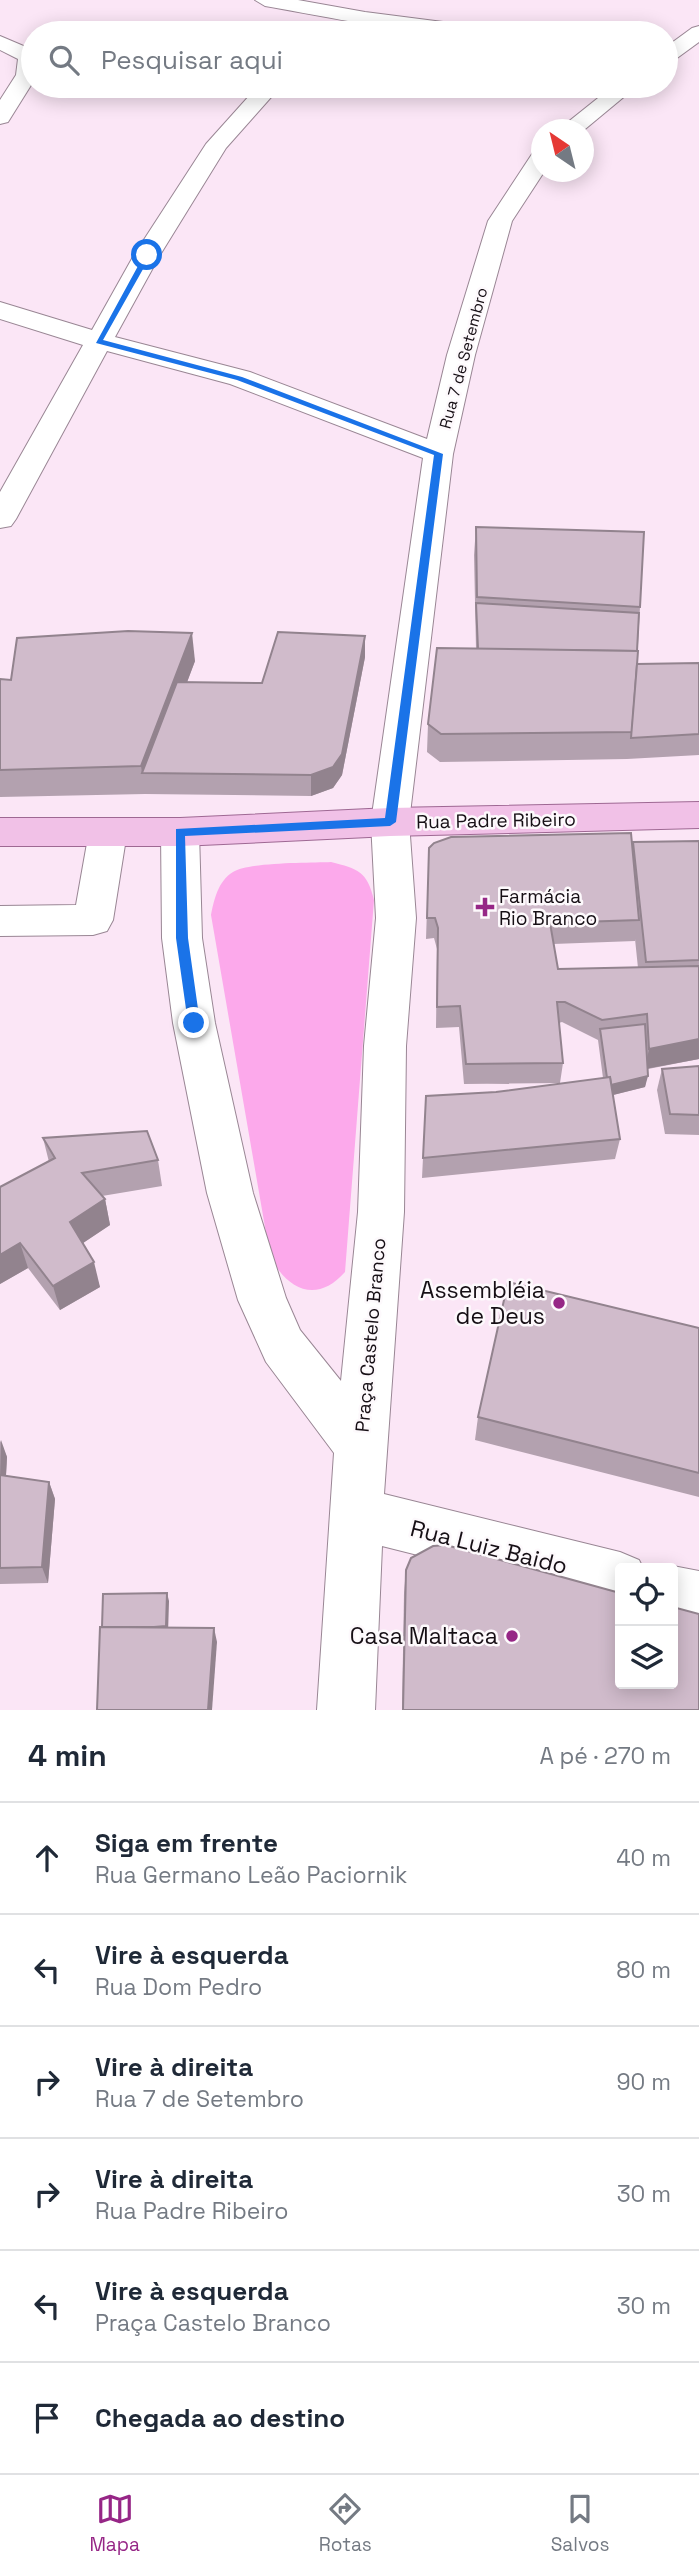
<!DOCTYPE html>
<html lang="pt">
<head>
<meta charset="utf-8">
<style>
  body { margin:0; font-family:"Space Grotesk",sans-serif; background:#f2f2f3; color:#1f2937 }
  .controls { position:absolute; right:21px; bottom:21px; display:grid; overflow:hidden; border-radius:7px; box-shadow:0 4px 18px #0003 }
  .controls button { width:63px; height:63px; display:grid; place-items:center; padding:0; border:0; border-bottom:2px solid #e0e1e3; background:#fff; color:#1f2937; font:35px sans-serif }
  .compass { position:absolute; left:531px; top:119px; width:63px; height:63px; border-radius:50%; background:#fff; box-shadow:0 4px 18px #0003; rotate:325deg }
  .stop { position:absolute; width:21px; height:21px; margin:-16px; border:5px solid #1a73e8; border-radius:50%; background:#fff }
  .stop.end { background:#1a73e8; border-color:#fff; box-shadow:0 2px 7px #0008 }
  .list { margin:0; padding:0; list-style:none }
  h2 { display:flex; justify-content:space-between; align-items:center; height:91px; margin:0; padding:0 28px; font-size:30px }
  h2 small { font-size:23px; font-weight:400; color:#747a83 }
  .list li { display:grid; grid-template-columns:46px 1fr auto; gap:21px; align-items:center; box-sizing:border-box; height:112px; padding:0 28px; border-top:2px solid #e0e1e3 }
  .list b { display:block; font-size:26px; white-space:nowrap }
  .list p { margin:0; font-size:23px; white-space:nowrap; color:#747a83 }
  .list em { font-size:23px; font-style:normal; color:#747a83 }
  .icon { flex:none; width:38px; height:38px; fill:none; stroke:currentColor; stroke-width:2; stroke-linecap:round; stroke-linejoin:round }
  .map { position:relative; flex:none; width:699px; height:1710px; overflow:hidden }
  .search { position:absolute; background:#fff; box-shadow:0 4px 18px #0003; left:21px; right:21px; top:21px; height:77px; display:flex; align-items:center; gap:18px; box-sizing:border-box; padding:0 24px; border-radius:38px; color:#747a83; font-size:26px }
  .sheet { height:763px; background:#fff }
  nav { display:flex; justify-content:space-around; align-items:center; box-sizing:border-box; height:98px; border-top:2px solid #e0e1e3; background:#fff; font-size:19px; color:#747a83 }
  nav a { display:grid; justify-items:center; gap:4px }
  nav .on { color:#962686 }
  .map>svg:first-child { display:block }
  .green { fill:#fca9eb }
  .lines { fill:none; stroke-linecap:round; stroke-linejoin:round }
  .minor-casing { stroke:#998694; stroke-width:2 }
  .major-casing { stroke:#9e6893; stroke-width:2 }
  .minor { fill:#fff; fill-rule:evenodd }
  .major { fill:#f1c1e7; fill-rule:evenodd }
  .wall { fill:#b3a1af; fill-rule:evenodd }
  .shaded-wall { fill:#92838e }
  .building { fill:#d0bbcb; stroke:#92838e; stroke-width:2 }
  .route { fill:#1a73e8 }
  .poi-dot { fill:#962686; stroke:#fdf9fc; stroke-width:2.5 }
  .labels { text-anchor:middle; stroke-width:5; stroke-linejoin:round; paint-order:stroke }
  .far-street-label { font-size:16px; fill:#160f15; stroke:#fdf9fc }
  .street-label { font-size:19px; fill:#160f15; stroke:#fdf9fc }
  .poi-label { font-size:19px; fill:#160f15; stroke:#fdf9fc; text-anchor:start }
  .near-poi-label { font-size:23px; fill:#160f15; stroke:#fdf9fc; text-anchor:end }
  .near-street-label { font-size:23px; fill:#160f15; stroke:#fdf9fc }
</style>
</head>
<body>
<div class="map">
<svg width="699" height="1710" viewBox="0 0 699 1710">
  <rect width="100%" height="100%" fill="#fbe6f6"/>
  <path class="green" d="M331,862C358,869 367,871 374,900L345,1272C317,1304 287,1290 270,1256L211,915C214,900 218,881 233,872C249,862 309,863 331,862Z"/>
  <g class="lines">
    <g class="minor-casing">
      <g id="minor">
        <path d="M255,0H298L365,12L482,27L489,29L492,33C416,37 340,19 265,6Z"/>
        <path d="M699,26V42L673,61L666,63V47L692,28Z"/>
        <path d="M0,36L33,50V82L8,122L0,124V100L16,75L18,59L0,50Z"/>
        <path d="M258,86H281L226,148L160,255L115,337L250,372L427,439L447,355L488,221L534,151L542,149V172H544L512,221L475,355L453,454L409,822L416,918L406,1046L404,1212L384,1494L620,1552L639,1560L643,1568H620V1606L382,1546L375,1710H317L334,1453L266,1362L238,1300L207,1193L173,1023L162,938L161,832L167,822L180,818L193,822L199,832L202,938L215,1023L253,1193L286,1298L300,1330L341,1381L358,1212L364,1046L376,918L371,822L423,458L230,384L107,351L16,519L11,526L0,528V492L83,345L0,319V302L92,330L134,255L206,144Z"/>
        <path d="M613,86H637L584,130H558Z"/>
        <path d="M108,818L121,822L127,832L113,920L107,931L93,935L0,936V906L76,905L89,832L95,822Z"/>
        <path d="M673,1566L699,1571V1627L673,1620V1568H667Z"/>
      </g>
    </g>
    <g class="major-casing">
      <path id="major" d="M699,802V828L390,836L180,846H0V818H180L390,808Z"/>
    </g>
    <use href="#minor" class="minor"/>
    <use href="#major" class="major"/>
  </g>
  <g class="wall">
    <path d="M476,527L640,607L637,664L699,663V755L627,759L440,762L427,752L428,724L476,649L474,555Z"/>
    <path d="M365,636V657L342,775L333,788L311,796L145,794L0,797V679L11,680L195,661L187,682L262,683Z"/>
    <path d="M699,841V1059L648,1069L645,1087L613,1095L620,1139L615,1159L422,1178L426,1096L496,1092L603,1078L598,1040L562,1022L559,1023L563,1063L560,1083L464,1084L459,1027L436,1028L437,949L434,938L426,939L429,848L632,847L633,842ZM635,939L638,968L558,969L553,944L635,941Z"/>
    <path d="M699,1066V1135L665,1134L657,1090L662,1069Z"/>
    <path d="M43,1138L158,1160L162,1186L102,1196L105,1199L110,1225L83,1243L100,1287L60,1310L28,1268L0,1284V1187L49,1162Z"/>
    <path d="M699,1328V1497L475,1440L478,1417Z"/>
    <path d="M0,1440L7,1457L6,1476L49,1482L55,1499L48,1583L0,1584Z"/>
    <path d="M406,1570L699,1710H402L404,1593Z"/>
  </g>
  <g class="shaded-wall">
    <path d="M192,633L195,661L153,773H142L141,766Z"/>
    <path d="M365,636V657L342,775L333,788L311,796V775Z"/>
    <path d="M699,1039V1059L645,1069L649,1049Z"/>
    <path d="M648,1076L645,1087L605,1097L608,1086Z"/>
    <path d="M105,1199L110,1225L77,1247L70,1222Z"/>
    <path d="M20,1243L28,1268L0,1284V1255Z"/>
    <path d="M94,1262L100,1287L60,1310L53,1286Z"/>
    <path d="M1,1440L7,1457L5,1492L0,1479Z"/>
    <path d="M49,1482L55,1499L48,1583L42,1567Z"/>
    <path d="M167,1593L169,1601L168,1634L166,1626Z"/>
    <path d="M214,1628L217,1642L212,1710H208Z"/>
  </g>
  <g class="building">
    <path d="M476,527L644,532L640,607L477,597Z"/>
    <path d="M476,603L639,613L637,651L478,649Z"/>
    <path d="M128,631L192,633L141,766L0,770V679L11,680L17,638Z"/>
    <path d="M278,632L365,636L342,754L333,767L311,775L142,773L177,682L262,683Z"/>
    <path d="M437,648L638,651L632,732L441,734L428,724Z"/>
    <path d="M699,663V734L631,738L637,664Z"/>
    <path d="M631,833L639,920L550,923L558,969L699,966V1039L649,1049L647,1014L602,1020L565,1002H557L563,1063L466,1064L460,1006L437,1007L438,928L435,918H427L429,848L434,843L451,837Z"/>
    <path d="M699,841V960L646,962L633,842Z"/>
    <path d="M645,1024L648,1076L611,1085L610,1077L607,1078L600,1029Z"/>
    <path d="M699,1066V1115L670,1114L662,1069Z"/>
    <path d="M610,1077L620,1139L423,1158L426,1096L496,1092Z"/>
    <path d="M147,1131L158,1160L82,1173L105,1199L70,1222L94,1262L53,1286L20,1243L0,1255V1187L55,1158L43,1138Z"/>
    <path d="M508,1282L699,1328V1473L478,1417Z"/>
    <path d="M0,1475L49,1482L42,1567L0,1568Z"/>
    <path d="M446,1545L620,1593V1684H673V1607L699,1614V1710H403L406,1570L411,1558L433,1546Z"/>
    <path d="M167,1593L166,1626L154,1627H102L103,1594Z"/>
    <path d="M100,1627L214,1628L208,1710H97Z"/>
  </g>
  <path class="route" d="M147,253L151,255L103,340L242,377L443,454L396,822L390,826L185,836L188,938L200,1023L194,1028L188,1023L176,938V829L385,818L434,455L237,380L96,343L144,255Z"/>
  <g class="poi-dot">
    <path d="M481.5 896.5h7v7h7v7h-7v7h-7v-7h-7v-7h7z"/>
    <circle cx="559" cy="1303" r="7"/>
    <circle cx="512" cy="1636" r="7"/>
  </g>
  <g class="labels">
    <g class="far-street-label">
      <text transform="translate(463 358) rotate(-75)" y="6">Rua 7 de Setembro</text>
    </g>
    <g class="street-label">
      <text transform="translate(496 820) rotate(-1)" y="7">Rua Padre Ribeiro</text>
      <text transform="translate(370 1335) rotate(-85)" y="7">Praça Castelo Branco</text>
    </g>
    <g class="poi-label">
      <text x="499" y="903">Farmácia<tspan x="499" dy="22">Rio Branco</tspan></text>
    </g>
    <g class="near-poi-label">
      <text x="545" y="1298">Assembléia<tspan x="545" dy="26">de Deus</tspan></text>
      <text x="498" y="1644">Casa Maltaca</text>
    </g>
    <g class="near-street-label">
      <text transform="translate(489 1547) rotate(14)" y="8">Rua Luiz Baido</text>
    </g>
  </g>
</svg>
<div class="controls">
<button><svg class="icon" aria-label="locate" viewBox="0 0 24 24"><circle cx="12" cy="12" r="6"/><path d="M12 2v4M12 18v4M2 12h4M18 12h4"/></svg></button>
<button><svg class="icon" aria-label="layers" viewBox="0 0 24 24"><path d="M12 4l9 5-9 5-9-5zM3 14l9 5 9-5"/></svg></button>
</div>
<svg class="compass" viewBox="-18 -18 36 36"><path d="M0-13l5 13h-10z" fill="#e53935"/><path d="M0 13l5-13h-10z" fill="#747a83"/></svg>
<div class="stop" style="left:147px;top:255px"></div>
<div class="stop end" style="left:194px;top:1023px"></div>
<div class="search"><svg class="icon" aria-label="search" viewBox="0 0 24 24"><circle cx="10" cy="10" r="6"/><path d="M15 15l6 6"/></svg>Pesquisar aqui</div>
</div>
<section class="sheet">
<h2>4 min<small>A pé · 270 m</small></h2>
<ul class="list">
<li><svg class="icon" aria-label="ahead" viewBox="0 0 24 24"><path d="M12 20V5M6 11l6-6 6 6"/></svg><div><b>Siga em frente</b><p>Rua Germano Leão Paciornik</p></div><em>40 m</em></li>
<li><svg class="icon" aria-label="left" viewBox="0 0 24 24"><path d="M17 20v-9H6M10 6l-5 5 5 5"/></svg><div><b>Vire à esquerda</b><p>Rua Dom Pedro</p></div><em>80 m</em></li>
<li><svg class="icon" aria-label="right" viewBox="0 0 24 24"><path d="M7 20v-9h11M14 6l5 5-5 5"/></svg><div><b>Vire à direita</b><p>Rua 7 de Setembro</p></div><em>90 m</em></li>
<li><svg class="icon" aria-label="right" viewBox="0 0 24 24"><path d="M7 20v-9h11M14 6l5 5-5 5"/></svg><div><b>Vire à direita</b><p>Rua Padre Ribeiro</p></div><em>30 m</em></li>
<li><svg class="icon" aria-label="left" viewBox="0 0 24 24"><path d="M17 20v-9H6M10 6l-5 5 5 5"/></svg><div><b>Vire à esquerda</b><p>Praça Castelo Branco</p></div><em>30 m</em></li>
<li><svg class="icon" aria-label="arrive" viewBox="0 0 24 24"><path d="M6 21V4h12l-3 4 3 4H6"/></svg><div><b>Chegada ao destino</b></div></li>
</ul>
</section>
<nav>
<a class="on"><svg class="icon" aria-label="map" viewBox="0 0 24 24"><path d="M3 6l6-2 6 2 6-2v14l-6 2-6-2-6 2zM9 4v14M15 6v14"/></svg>Mapa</a>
<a><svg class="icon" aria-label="directions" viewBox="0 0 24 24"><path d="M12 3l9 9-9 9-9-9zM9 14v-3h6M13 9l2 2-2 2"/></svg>Rotas</a>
<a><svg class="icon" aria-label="saved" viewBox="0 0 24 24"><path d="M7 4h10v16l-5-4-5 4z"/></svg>Salvos</a>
</nav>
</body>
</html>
